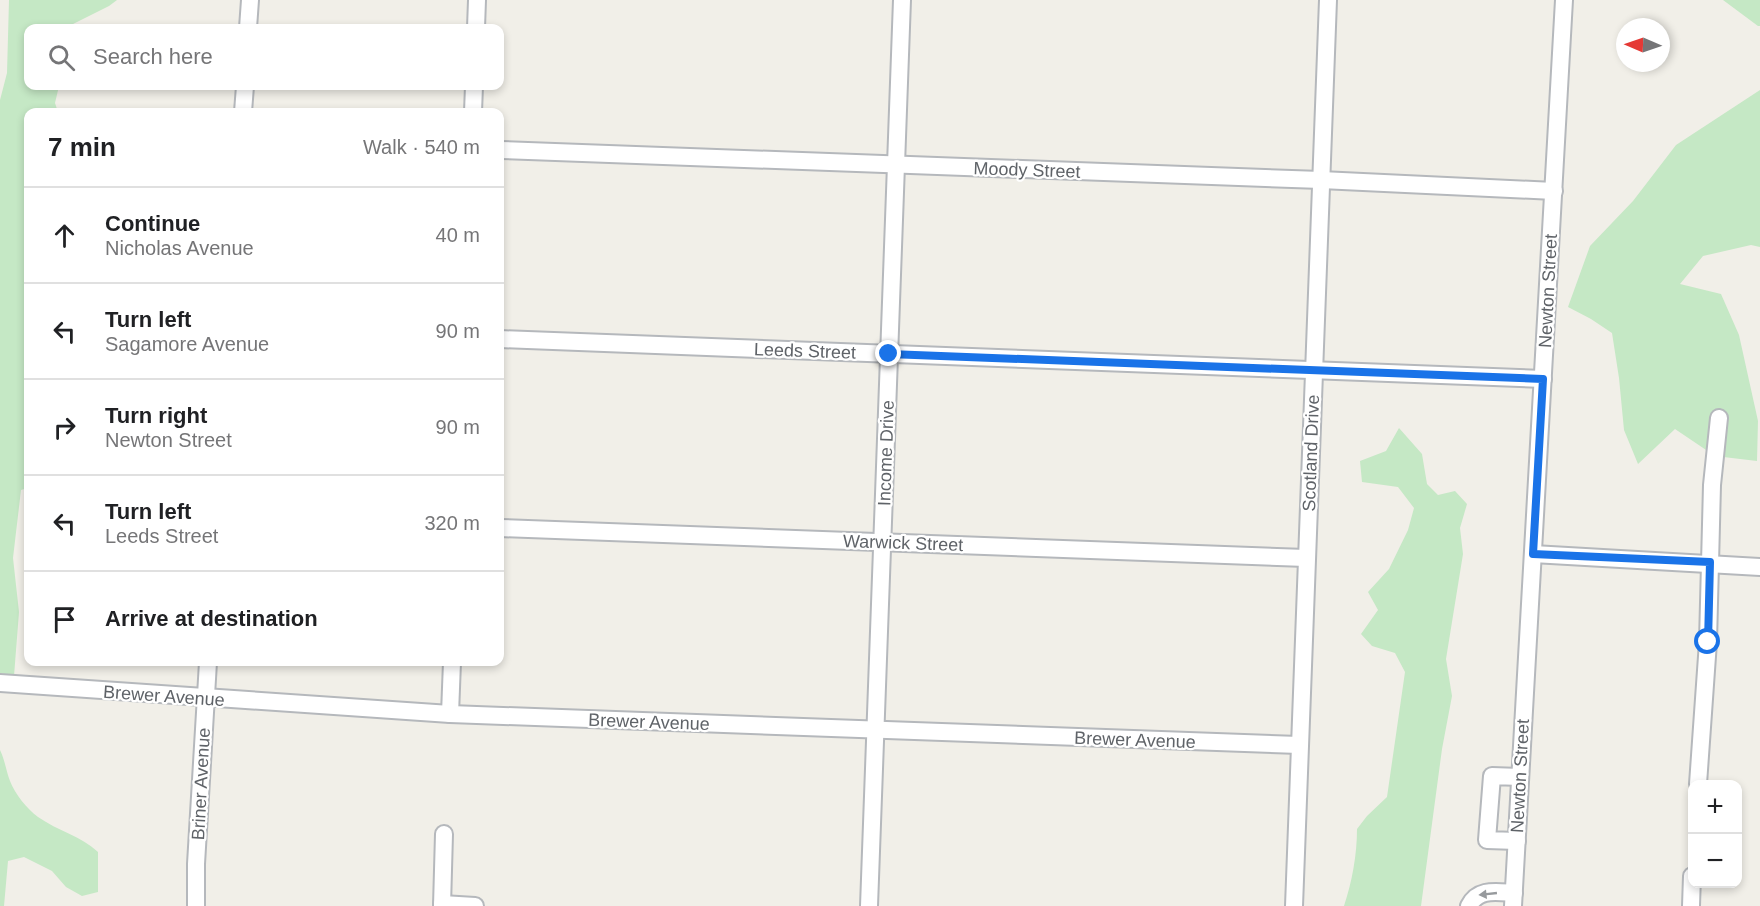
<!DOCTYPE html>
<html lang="en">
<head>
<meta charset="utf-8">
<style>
  body { margin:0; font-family:Arial,sans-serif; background:#f6f6f6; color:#202124 }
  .controls { position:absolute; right:18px; bottom:18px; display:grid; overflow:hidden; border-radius:12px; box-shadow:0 3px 9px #0003 }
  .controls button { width:54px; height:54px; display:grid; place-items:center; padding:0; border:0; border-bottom:2px solid #e0e0e0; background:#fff; color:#202124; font:30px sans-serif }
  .compass { position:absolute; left:1616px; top:18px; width:54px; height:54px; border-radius:50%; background:#fff; box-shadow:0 3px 9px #0003; rotate:272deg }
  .stop { position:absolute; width:18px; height:18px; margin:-14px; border:4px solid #1a73e8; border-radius:50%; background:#fff }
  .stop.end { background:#1a73e8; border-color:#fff; box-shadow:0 2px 6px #0008 }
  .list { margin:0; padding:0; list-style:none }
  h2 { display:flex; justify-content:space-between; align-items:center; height:78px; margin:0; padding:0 24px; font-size:26px }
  h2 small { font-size:20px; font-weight:400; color:#757577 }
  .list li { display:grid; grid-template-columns:39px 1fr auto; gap:18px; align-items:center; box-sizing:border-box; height:96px; padding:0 24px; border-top:2px solid #e0e0e0 }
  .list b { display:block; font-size:22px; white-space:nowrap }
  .list p { margin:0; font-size:20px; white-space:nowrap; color:#757577 }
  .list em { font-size:20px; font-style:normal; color:#757577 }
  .icon { flex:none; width:33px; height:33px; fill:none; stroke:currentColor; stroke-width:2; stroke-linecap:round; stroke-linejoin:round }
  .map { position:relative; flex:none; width:1760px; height:906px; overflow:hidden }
  .search { position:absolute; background:#fff; box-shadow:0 3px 9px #0003; left:24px; top:24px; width:480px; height:66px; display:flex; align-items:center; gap:15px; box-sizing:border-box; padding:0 21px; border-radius:12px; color:#757577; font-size:22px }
  .panel { position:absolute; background:#fff; box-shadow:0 3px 9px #0003; left:24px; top:108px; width:480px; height:558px; border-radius:12px }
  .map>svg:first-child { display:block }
  .green { fill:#c5e8c5 }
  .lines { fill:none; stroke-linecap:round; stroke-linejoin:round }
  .minor-casing { stroke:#b5b8bc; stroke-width:20 }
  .minor { stroke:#fff; stroke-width:16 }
  .oneway { fill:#979a9d }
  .route { stroke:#1a73e8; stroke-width:8 }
  .labels { text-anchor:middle; stroke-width:4.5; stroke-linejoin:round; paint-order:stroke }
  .street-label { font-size:18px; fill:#5f6368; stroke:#fff }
</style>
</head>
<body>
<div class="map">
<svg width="1760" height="906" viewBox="0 0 1760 906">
  <rect width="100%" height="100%" fill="#f1efe8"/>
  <g class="green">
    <path d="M9,0H117L109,6L71,25L69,28H28V86H59L55,103L58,112H28V488L21,490L13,558L19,612L14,676L0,673V100L7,73Z"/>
    <path d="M1723,0H1760V26H1758Z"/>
    <path d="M1760,90V247L1751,245L1703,256L1680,284L1721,294L1739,335L1758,421L1757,461L1715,456L1675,429L1638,464L1624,430L1619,378L1612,333L1591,319L1568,307L1590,246L1633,201L1676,145Z"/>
    <path d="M1399,428L1422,454L1427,484L1438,495L1455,491L1467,504L1460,528L1463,554L1446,659L1452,696L1442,749L1421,906H1344C1352,882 1357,855 1357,829L1367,816L1387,797L1405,672L1395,653L1372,646L1361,634L1378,610L1368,592L1389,569L1408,530L1414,508L1398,487L1362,482L1360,461L1386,451Z"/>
    <path d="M0,750C5,760 6,771 10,781C15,794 27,809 38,817C58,831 81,836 98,852V892L82,896L66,887L52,871L24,857L8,861L4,906H0Z"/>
  </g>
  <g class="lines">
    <g class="minor-casing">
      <g id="minor">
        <path d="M248,28L250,0"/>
        <path d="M476,28L477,0"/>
        <path d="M243,112L245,86"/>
        <path d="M473,112L474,86"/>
        <path d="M500,150L1321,180L1554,191"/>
        <path d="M500,339L1543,379"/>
        <path d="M500,528L1306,558"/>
        <path d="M1533,554L1760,567"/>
        <path d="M0,683L450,714L1299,745"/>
        <path d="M450,714L452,662"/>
        <path d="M1698,784L1708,642L1712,485L1719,418"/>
        <path d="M1517,841L1487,840L1492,776L1520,777"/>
        <path d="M442,904L475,906"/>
        <path d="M196,906V864L208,662"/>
        <path d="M442,906L444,834"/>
        <path d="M869,906L902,0"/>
        <path d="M1294,906L1328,0"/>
        <path d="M1469,906C1478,888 1496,892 1514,893"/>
        <path d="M1513,906L1564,0"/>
        <path d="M1691,906L1692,876"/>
      </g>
    </g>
    <use href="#minor" class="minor"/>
  </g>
  <defs><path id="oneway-solid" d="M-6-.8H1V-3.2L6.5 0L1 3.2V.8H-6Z" transform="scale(1.5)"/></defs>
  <use class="oneway" href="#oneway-solid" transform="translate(1488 894) rotate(174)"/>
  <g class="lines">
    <path class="route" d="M889,354L1543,379L1533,554L1710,562L1708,642"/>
  </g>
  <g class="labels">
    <g class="street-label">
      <text transform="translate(1027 170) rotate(2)" y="6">Moody Street</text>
      <text transform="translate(1548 291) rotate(-87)" y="6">Newton Street</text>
      <text transform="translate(805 351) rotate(2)" y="6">Leeds Street</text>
      <text transform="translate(886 453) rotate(-88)" y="6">Income Drive</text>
      <text transform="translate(1311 453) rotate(-88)" y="6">Scotland Drive</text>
      <text transform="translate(903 543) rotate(2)" y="6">Warwick Street</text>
      <text transform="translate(164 696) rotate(4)" y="6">Brewer Avenue</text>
      <text transform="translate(649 722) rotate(2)" y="6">Brewer Avenue</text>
      <text transform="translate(1135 740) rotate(2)" y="6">Brewer Avenue</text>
      <text transform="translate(1520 776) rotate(-87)" y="6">Newton Street</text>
      <text transform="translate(201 784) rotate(-87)" y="6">Briner Avenue</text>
    </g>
  </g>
</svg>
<div class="controls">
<button>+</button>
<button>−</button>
</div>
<svg class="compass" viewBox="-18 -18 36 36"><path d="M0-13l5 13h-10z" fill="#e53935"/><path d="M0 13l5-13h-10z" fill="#757577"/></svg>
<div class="stop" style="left:1708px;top:642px"></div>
<div class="stop end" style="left:889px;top:354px"></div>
<div class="search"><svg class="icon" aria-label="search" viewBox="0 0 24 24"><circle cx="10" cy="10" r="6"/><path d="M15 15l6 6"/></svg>Search here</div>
<section class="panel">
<h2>7 min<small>Walk · 540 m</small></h2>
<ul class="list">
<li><svg class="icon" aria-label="ahead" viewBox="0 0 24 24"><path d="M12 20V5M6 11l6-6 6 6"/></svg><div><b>Continue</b><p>Nicholas Avenue</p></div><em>40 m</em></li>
<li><svg class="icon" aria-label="left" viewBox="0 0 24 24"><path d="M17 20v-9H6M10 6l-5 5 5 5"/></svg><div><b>Turn left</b><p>Sagamore Avenue</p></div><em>90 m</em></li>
<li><svg class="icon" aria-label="right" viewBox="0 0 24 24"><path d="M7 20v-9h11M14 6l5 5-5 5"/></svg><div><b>Turn right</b><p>Newton Street</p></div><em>90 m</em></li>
<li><svg class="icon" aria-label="left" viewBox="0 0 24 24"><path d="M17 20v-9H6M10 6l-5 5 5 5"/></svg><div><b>Turn left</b><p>Leeds Street</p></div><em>320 m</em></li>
<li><svg class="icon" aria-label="arrive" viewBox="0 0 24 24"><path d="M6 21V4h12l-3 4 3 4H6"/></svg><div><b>Arrive at destination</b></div></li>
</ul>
</section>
</div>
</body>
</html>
